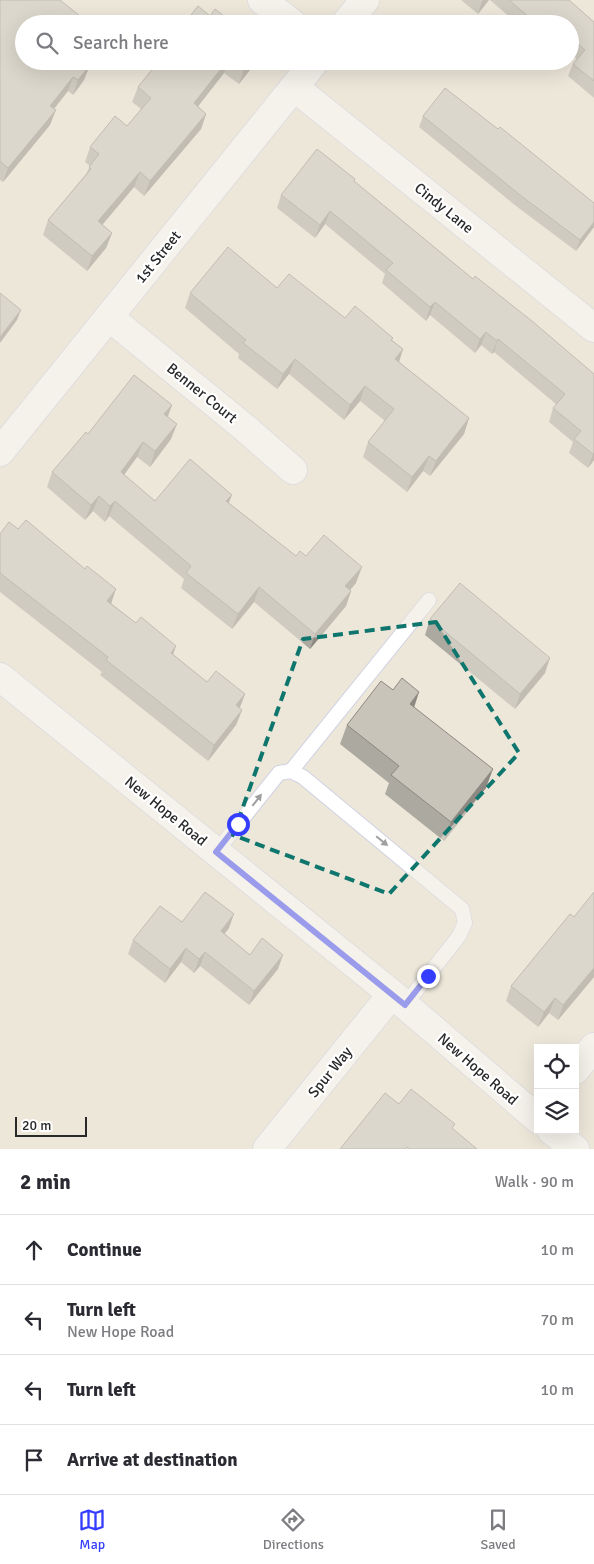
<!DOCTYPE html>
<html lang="en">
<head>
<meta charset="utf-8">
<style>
  body { margin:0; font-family:Signika,sans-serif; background:#f7f7f7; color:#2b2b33 }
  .controls { position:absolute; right:15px; bottom:15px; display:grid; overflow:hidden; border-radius:0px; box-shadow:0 5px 20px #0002 }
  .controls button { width:45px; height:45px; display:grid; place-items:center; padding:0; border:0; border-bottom:1px solid #e1e1e2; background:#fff; color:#2b2b33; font:25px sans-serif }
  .scale { position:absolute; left:15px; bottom:12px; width:72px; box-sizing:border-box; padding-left:5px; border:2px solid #292929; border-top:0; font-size:14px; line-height:18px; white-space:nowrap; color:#292929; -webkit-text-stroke:4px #fff; paint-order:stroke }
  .stop { position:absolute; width:15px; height:15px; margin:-11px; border:4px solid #353eff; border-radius:50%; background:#fff }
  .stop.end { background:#353eff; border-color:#fff; box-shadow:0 1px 5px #0008 }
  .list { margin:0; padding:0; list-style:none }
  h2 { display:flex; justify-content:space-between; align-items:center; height:65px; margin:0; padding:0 20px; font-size:21px }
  h2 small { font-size:16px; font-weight:400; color:#7c7c81 }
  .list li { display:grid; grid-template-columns:32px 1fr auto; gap:15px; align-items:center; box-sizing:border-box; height:70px; padding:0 20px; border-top:1px solid #e1e1e2 }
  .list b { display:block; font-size:19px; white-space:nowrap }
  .list p { margin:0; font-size:16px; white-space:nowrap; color:#7c7c81 }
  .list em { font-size:16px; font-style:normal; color:#7c7c81 }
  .icon { flex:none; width:28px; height:28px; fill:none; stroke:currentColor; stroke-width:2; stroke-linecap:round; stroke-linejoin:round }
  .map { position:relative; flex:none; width:594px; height:1149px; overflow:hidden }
  .search { position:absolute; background:#fff; box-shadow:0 5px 20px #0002; left:15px; right:15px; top:15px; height:55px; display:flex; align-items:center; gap:12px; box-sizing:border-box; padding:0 18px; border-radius:28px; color:#7c7c81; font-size:19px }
  .sheet { height:345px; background:#fff }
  nav { display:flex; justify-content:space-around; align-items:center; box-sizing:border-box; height:70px; border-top:1px solid #e1e1e2; background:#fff; font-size:14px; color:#7c7c81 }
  nav a { display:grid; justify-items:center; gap:2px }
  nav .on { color:#353eff }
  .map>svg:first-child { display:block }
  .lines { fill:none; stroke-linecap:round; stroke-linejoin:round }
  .lane-casing { stroke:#d0d1e3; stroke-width:16 }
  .street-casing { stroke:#d0d1e3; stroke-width:30 }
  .secondary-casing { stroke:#d0d1e3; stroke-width:30 }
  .lane { stroke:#fff; stroke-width:14 }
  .street { stroke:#fff; stroke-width:28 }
  .secondary { stroke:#fff; stroke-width:28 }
  .wall { fill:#aca9a0 }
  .shaded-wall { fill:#8c8982 }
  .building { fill:#c8c4ba; stroke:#8c8982 }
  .oneway { fill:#9f9f9f }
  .route { stroke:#353eff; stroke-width:6 }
  .marked { fill:none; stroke:#0f766e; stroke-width:4; stroke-dasharray:10 6; stroke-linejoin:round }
  .labels { text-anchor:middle; stroke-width:4.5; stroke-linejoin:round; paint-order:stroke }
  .street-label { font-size:15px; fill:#292929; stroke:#fff }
</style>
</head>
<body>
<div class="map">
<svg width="594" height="1149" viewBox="0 0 594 1149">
  <rect width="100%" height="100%" fill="#ede7da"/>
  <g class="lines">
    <g class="lane-casing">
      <g id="lane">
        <path d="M291,771L429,600"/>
        <path d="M216,852L279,773L291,771L303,777L462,909L465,923L459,936L405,1005"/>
      </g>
    </g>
    <g class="street-casing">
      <g id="street">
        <path d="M262,0L293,24"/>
        <path d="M294,87L594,328"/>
        <path d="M109,317L245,428L293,470"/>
        <path d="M575,1070L594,1047"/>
        <path d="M267,1149L392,994"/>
      </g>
    </g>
    <g class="secondary-casing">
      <g id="secondary">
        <path d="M345,24L365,0"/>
        <path d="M0,452L315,61"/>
        <path d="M0,677L392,994L538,1119"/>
        <path d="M551,1130L575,1149"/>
      </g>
    </g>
    <use href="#lane" class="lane"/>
    <use href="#street" class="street"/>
    <use href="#secondary" class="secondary"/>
  </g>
  <g class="wall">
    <path d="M0,0L24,61H90L88,64L84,80L73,95L68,91L54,109L50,125L3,182L0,180Z"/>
    <path d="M461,0H489L478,14Z"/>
    <path d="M490,0H569L594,22V98L568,76L573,64L577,59L570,54V24H518Z"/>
    <path d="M159,61H257L239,84L224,73L198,106L206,114L201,129L144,196L134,187L102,225L112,233L106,248L87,271L43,235L48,220L86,174L90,166L85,162L90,147L127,126L141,109L132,102L138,87Z"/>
    <path d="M423,116L594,203V227L576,251L516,206L419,127Z"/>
    <path d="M355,179L354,181L473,279L594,374V460L588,468L569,453L573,442L549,422L553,408L557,405L494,352L492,354L481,345L475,353L430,315L426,321L382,283L385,274L325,224L315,238L277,208L281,195Z"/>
    <path d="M277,288L345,318L393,338L392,340L403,349L399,362L469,418L464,434L430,476L423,471L407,492L363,457L368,442L385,421L360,401L344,420L289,374L277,389L238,358L239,354L185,308L190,293Z"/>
    <path d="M172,405L168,417L171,439L150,467L137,457L124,475L155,501L229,503L296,556H306L356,583L350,590L351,591L346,606L310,649L254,602L232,629L181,588L184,579L109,516L105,522L93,511L85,520L47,487L52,472L88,434Z"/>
    <path d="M0,534L111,603L207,682L245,694L240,708L242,710L236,725L208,761L100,675L102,672L0,592Z"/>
    <path d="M430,619L545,673L515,709L425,635Z"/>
    <path d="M414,707L486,788L444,841L385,794L389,783L340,744L347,725Z"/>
    <path d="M594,892V977L558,1020L549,1013L538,1027L506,1001L511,986L574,917Z"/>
    <path d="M182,922L229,928L224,934L250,955L278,969L249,1005L200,966L194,973L181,962L165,983L128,954L133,940Z"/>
  </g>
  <g class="shaded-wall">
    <path d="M483,0H489L478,14L482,1Z"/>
    <path d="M227,61H229L224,73L189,118L194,103Z"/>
    <path d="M250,61H257L239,84L244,69Z"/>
    <path d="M90,65L84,80L73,95L78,80Z"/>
    <path d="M73,77L68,91L45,120L50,106Z"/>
    <path d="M56,110L50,125L3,182L8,168Z"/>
    <path d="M206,114L201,129L144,196L150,181Z"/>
    <path d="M140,172L134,187L92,237L98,221Z"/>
    <path d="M330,211L325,224L315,238L320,225Z"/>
    <path d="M594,222V227L576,251L580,240Z"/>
    <path d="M112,233L106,248L87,271L92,256Z"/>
    <path d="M435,302L430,315L426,321L430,307Z"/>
    <path d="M21,310L17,320L0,343V337Z"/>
    <path d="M486,332L481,345L475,353L480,339Z"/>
    <path d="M498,339L494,352L492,354L497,341Z"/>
    <path d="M403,349L398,365L395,359Z"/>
    <path d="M295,359L289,374L277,389L283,374Z"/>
    <path d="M365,386L360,401L344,420L350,405Z"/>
    <path d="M172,405L166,420L164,414Z"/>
    <path d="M469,418L464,434L430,476L436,461Z"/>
    <path d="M177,424L171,439L150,467L155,451Z"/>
    <path d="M143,442L137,457L115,487L121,472Z"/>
    <path d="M594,453V460L588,468L593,454Z"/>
    <path d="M429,456L423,471L407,492L412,477Z"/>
    <path d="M232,495L226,510V501Z"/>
    <path d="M99,496L93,511L85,520L91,505Z"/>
    <path d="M115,501L109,516L105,522L110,506Z"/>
    <path d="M362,567L356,583L340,602L345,586Z"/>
    <path d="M259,587L254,602L232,629L238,614Z"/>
    <path d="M116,589L111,604L107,601Z"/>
    <path d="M351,591L346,606L310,649L315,634Z"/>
    <path d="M176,646L171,661V653Z"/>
    <path d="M550,658L545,673L515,709L520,694Z"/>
    <path d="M419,692L413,711L410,704Z"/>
    <path d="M245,694L239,709L236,705Z"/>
    <path d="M242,710L236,725L208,761L214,745Z"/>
    <path d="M493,769L486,788L444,841L451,822Z"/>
    <path d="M234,914L229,928L216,945L221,931Z"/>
    <path d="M186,948L181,962L165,983L170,969Z"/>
    <path d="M205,952L200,966L194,973L199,959Z"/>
    <path d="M283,955L278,969L249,1005L254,991Z"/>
    <path d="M594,968V977L558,1020L563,1005Z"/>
    <path d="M555,998L549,1013L538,1027L544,1012Z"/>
  </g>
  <g class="building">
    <path d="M0,0H60L90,24H24V61H85L90,65L78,80L73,77L50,106L56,110L8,168L0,161Z"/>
    <path d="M509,0H569L594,22V81L573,64L585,50L570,37V24H537Z"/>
    <path d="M198,6L210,16L215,9L234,24H184Z"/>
    <path d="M159,61H227L194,103L206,114L150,181L140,172L98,221L112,233L92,256L48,220L91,169L89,167L99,154L90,147L115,116L127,126L151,98L138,87Z"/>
    <path d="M234,61H250L244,69Z"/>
    <path d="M445,88L498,129L500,127L594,203V222L580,240L520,195L423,116Z"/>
    <path d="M317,149L355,179L354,181L473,279L475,276L532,321L594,374V453L593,454L574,439L581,431L553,408L565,394L498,339L497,341L486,332L480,339L435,302L430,307L386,270L393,263L330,211L320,225L281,195Z"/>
    <path d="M228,247L277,288L289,274L345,318L355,306L393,338L391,340L403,349L395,359L469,418L436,461L429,456L412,477L368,442L394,409L365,386L350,405L295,359L283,374L243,343L246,340L190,293Z"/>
    <path d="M0,293L21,310L0,337Z"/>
    <path d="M134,375L172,405L164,414L177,424L155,451L143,442L121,472L155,501L190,459L232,495L226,501L296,556L300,551L306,556L324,535L362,567L345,586L351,591L315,634L259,587L238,614L186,573L191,566L115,501L110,506L99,496L91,505L52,472L86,432L88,434Z"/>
    <path d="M26,520L85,569L87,566L116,589L107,601L136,623L141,617L176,646L171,653L207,682L216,671L245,694L236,705L242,710L214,745L106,660L108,657L0,573V534L9,522L18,529Z"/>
    <path d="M460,583L550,658L520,694L430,619Z"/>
    <path d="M402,678L419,692L410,704L493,769L451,822L391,775L399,766L347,725L381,681L393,690Z"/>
    <path d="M205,892L234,914L221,931L250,955L262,938L283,955L254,991L205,952L199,959L186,948L170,969L133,940L160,906L182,922Z"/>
    <path d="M594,892V968L563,1005L555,998L544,1012L511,986L570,914L574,917Z"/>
    <path d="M411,1089L455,1124L452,1128L477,1149H409L407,1147L406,1149H340L385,1093L399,1104Z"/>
  </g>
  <defs><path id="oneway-solid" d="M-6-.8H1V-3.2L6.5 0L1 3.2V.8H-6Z" transform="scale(1.25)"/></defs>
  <g class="oneway">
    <use href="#oneway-solid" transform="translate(257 800) rotate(-52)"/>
    <use href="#oneway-solid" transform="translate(382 841) rotate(39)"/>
  </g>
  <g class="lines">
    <path class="route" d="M238,824L216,852L405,1005L428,976"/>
  </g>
  <path d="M0 0H594V1149H0ZM436,622L519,753L389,894L233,835L303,639Z" fill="#ede7da" fill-opacity=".55" fill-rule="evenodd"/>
  <path class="marked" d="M436,622L519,753L389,894L233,835L303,639Z"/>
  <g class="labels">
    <g class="street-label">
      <text transform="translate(444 208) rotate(39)" y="5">Cindy Lane</text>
      <text transform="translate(158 257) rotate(-51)" y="5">1st Street</text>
      <text transform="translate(202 393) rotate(39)" y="5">Benner Court</text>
      <text transform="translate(166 811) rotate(39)" y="5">New Hope Road</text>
      <text transform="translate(478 1069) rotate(41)" y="5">New Hope Road</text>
      <text transform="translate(330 1072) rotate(-51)" y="5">Spur Way</text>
    </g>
  </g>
</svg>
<div class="controls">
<button><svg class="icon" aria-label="locate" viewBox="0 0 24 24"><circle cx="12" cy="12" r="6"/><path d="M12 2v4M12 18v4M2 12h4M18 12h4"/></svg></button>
<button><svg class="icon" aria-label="layers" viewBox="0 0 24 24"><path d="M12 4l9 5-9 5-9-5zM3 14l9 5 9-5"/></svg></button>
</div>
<div class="scale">20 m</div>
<div class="stop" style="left:238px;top:824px"></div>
<div class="stop end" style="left:428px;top:976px"></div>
<div class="search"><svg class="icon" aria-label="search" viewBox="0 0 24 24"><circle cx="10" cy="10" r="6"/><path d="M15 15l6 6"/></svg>Search here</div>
</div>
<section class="sheet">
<h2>2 min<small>Walk · 90 m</small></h2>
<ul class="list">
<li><svg class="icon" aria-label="ahead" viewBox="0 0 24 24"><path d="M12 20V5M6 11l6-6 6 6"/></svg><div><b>Continue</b></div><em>10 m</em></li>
<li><svg class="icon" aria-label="left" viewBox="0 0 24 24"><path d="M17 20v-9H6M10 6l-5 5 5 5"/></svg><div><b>Turn left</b><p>New Hope Road</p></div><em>70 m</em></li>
<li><svg class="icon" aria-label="left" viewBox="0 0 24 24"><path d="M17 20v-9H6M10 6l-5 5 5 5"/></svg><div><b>Turn left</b></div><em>10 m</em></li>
<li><svg class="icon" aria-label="arrive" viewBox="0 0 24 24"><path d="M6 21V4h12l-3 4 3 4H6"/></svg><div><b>Arrive at destination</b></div></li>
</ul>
</section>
<nav>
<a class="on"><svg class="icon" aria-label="map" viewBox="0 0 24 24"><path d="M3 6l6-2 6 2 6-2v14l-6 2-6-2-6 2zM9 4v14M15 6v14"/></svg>Map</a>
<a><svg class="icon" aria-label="directions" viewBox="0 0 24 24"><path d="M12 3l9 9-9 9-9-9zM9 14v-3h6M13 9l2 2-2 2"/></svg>Directions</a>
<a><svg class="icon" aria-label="saved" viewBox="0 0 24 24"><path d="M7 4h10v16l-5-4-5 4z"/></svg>Saved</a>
</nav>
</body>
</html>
